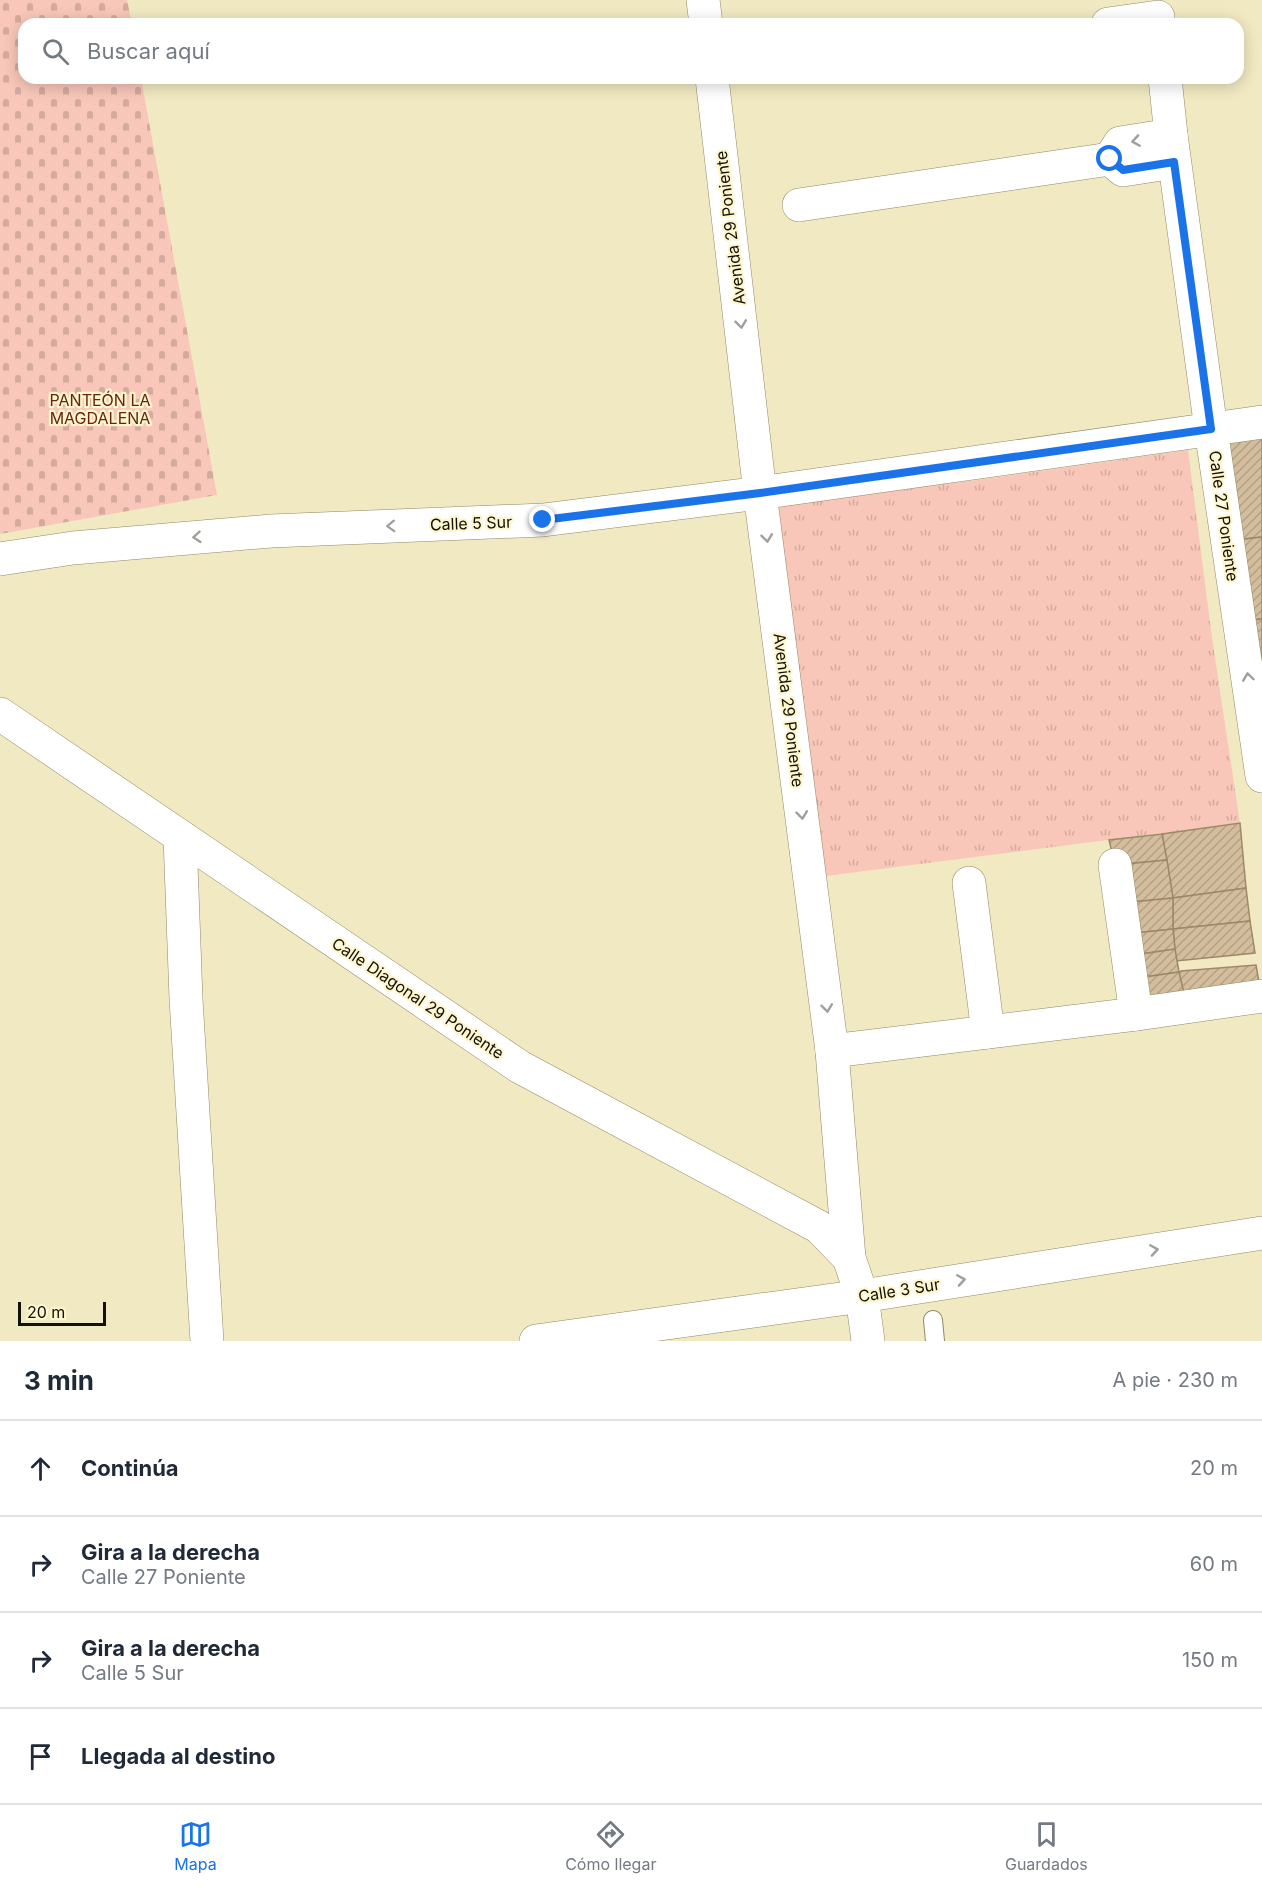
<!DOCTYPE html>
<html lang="es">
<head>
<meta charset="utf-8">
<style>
  body { margin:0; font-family:Inter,sans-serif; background:#f2f2f3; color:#1f2937 }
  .scale { position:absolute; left:18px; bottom:15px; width:88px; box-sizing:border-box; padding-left:6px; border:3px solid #120f03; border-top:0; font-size:16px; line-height:21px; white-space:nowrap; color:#120f03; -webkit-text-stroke:4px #fef6cf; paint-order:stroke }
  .stop { position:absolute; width:18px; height:18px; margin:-14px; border:4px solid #1a73e8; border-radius:50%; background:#fff }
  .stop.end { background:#1a73e8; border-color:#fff; box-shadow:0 2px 6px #0008 }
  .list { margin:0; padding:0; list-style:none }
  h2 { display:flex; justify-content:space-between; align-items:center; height:78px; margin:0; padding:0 24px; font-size:26px }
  h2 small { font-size:20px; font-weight:400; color:#747a83 }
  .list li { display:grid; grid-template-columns:39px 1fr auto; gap:18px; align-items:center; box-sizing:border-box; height:96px; padding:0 24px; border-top:2px solid #e0e1e3 }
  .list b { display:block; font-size:22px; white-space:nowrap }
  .list p { margin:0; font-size:20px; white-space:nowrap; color:#747a83 }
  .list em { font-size:20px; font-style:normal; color:#747a83 }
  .icon { flex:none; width:33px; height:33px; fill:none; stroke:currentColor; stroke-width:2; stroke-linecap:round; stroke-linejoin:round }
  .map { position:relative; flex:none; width:1262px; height:1341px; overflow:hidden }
  .search { position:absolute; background:#fff; box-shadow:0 3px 15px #0003; left:18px; right:18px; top:18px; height:66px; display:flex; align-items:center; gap:15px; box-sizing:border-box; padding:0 21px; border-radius:18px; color:#747a83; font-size:22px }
  .sheet { height:462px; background:#fff }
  nav { display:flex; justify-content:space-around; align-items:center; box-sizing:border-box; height:84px; border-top:2px solid #e0e1e3; background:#fff; font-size:16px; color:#747a83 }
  nav a { display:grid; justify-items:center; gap:3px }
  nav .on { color:#1a73e8 }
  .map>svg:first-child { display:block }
  .grass { fill:url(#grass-tufts) }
  .cemetery { fill:url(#cemetery-stones) }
  .building { fill:url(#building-hatch); stroke:#9d8869; stroke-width:1.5 }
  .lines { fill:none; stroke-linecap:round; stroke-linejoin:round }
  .lane-casing { stroke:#918a66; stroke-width:20 }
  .street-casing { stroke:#918a66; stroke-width:34 }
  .secondary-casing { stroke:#918a66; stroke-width:34 }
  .lane { stroke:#fff; stroke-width:18 }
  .street { stroke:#fff; stroke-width:33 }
  .secondary { stroke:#fff; stroke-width:33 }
  .oneway { stroke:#a09f9a }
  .route { stroke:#1a73e8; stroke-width:8 }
  .labels { text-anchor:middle; stroke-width:4.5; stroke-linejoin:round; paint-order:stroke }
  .street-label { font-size:16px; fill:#120f03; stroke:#fef6cf }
  .park-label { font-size:16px; fill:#69230e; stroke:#fef6cf }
</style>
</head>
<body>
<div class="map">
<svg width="1262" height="1341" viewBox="0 0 1262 1341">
  <defs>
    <pattern id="grass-tufts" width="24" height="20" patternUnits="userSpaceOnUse" patternTransform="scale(1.5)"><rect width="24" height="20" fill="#f8c7b9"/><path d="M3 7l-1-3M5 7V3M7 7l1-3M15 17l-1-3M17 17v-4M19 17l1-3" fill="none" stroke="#d4aa9d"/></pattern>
    <pattern id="cemetery-stones" width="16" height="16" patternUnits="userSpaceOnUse" patternTransform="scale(1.5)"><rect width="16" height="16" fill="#f8c7b9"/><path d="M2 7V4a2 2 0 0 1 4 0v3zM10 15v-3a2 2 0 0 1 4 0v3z" fill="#d4aa9d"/></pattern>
    <pattern id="building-hatch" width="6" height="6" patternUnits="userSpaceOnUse" patternTransform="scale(1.5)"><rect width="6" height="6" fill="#d3bd9c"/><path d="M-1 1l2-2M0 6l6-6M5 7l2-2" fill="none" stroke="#b4a185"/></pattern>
  </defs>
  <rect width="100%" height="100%" fill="#f1e9c2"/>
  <path class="grass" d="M1188,450L1212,638L1240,823L810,878L762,505L970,481Z"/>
  <path class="cemetery" d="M0,0H127L132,24H24V78H141L217,495L0,534Z"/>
  <g class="building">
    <path d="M1262,422V537L1228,541L1211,429Z"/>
    <path d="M1262,537V619L1240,621L1228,541Z"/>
    <path d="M1262,619V665L1240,621Z"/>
    <path d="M1240,823L1246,888L1173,898L1162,834Z"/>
    <path d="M1162,834L1167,860L1115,865L1109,840Z"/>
    <path d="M1167,860L1173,898L1121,903L1115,865Z"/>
    <path d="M1246,888L1250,921L1173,929V898Z"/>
    <path d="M1173,898V929L1125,934L1121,903Z"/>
    <path d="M1250,921L1255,953L1176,961L1173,929Z"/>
    <path d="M1173,929L1175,949L1128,956L1125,934Z"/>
    <path d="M1175,949L1179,972L1131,979L1128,956Z"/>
    <path d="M1256,965L1261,994L1187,1005L1179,974L1181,971Z"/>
    <path d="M1179,972L1187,1007L1136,1014L1131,979Z"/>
  </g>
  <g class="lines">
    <g class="lane-casing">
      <path id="lane" d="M933,1320L935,1341"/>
    </g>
    <g class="street-casing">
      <g id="street">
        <path d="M703,0L706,24"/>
        <path d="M1108,24L1158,17"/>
        <path d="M712,78L760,493L832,1051L849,1258"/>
        <path d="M1165,78L1171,135L1211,429L1262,776"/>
        <path d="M1110,159L1123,170L1174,162"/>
        <path d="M799,205L1110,159L1120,143L1171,135"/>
        <path d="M0,559L73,548L271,531L543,520L760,493L1262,422"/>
        <path d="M180,837L186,999L207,1341"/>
        <path d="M1115,865L1136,1014"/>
        <path d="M969,883L988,1032"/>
        <path d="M832,1051L1136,1014L1262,996"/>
        <path d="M536,1341L862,1296L1262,1233"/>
      </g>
    </g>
    <g class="secondary-casing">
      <path id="secondary" d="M0,714L520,1067L819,1227L849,1258L862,1296L868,1341"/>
    </g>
    <use href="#lane" class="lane"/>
    <use href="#street" class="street"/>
    <use href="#secondary" class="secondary"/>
  </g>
  <defs><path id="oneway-chevron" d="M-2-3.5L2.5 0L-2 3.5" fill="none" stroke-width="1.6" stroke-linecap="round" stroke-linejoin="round" transform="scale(1.5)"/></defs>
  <g class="oneway">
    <use href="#oneway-chevron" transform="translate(1136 141) rotate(171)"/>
    <use href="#oneway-chevron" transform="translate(741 324) rotate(83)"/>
    <use href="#oneway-chevron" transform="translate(391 526) rotate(178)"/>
    <use href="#oneway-chevron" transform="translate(197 537) rotate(175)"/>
    <use href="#oneway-chevron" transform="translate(767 538) rotate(83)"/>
    <use href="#oneway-chevron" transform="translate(1248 677) rotate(-98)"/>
    <use href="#oneway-chevron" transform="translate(802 815) rotate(83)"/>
    <use href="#oneway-chevron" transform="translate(827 1008) rotate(83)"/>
    <use href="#oneway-chevron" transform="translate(1154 1250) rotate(-9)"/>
    <use href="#oneway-chevron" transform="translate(961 1280) rotate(-9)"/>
  </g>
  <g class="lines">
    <path class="route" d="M543,520L760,493L1211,429L1174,162L1123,170L1110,159"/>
  </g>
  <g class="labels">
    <g class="street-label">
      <text transform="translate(730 228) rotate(-97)" y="6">Avenida 29 Poniente</text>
      <text transform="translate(1224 516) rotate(82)" y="6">Calle 27 Poniente</text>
      <text transform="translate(471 523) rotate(-2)" y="6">Calle 5 Sur</text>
      <text transform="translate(789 710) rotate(83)" y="6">Avenida 29 Poniente</text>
      <text transform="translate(418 998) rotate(34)" y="6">Calle Diagonal 29 Poniente</text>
      <text transform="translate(899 1290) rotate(-9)" y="6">Calle 3 Sur</text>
    </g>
    <g class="park-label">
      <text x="100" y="406">PANTEÓN LA<tspan x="100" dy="18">MAGDALENA</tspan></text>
    </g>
  </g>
</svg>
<div class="scale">20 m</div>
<div class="stop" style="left:1110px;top:159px"></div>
<div class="stop end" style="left:543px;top:520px"></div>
<div class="search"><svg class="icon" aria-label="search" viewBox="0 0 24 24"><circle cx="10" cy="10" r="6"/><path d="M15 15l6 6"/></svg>Buscar aquí</div>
</div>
<section class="sheet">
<h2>3 min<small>A pie · 230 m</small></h2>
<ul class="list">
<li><svg class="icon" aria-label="ahead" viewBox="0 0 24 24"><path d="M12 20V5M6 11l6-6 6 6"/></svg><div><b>Continúa</b></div><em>20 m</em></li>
<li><svg class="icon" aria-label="right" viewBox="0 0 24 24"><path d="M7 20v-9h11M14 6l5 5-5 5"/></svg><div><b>Gira a la derecha</b><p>Calle 27 Poniente</p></div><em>60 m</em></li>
<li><svg class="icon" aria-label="right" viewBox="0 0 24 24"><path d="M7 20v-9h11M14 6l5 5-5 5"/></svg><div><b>Gira a la derecha</b><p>Calle 5 Sur</p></div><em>150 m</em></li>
<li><svg class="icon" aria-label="arrive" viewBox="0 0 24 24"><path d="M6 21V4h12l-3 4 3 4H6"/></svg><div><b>Llegada al destino</b></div></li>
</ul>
</section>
<nav>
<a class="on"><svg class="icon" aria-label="map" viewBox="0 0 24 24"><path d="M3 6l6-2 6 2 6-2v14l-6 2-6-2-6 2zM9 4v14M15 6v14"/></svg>Mapa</a>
<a><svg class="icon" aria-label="directions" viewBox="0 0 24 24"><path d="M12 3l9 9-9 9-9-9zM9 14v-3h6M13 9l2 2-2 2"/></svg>Cómo llegar</a>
<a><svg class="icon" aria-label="saved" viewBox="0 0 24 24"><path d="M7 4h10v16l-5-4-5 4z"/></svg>Guardados</a>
</nav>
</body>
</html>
